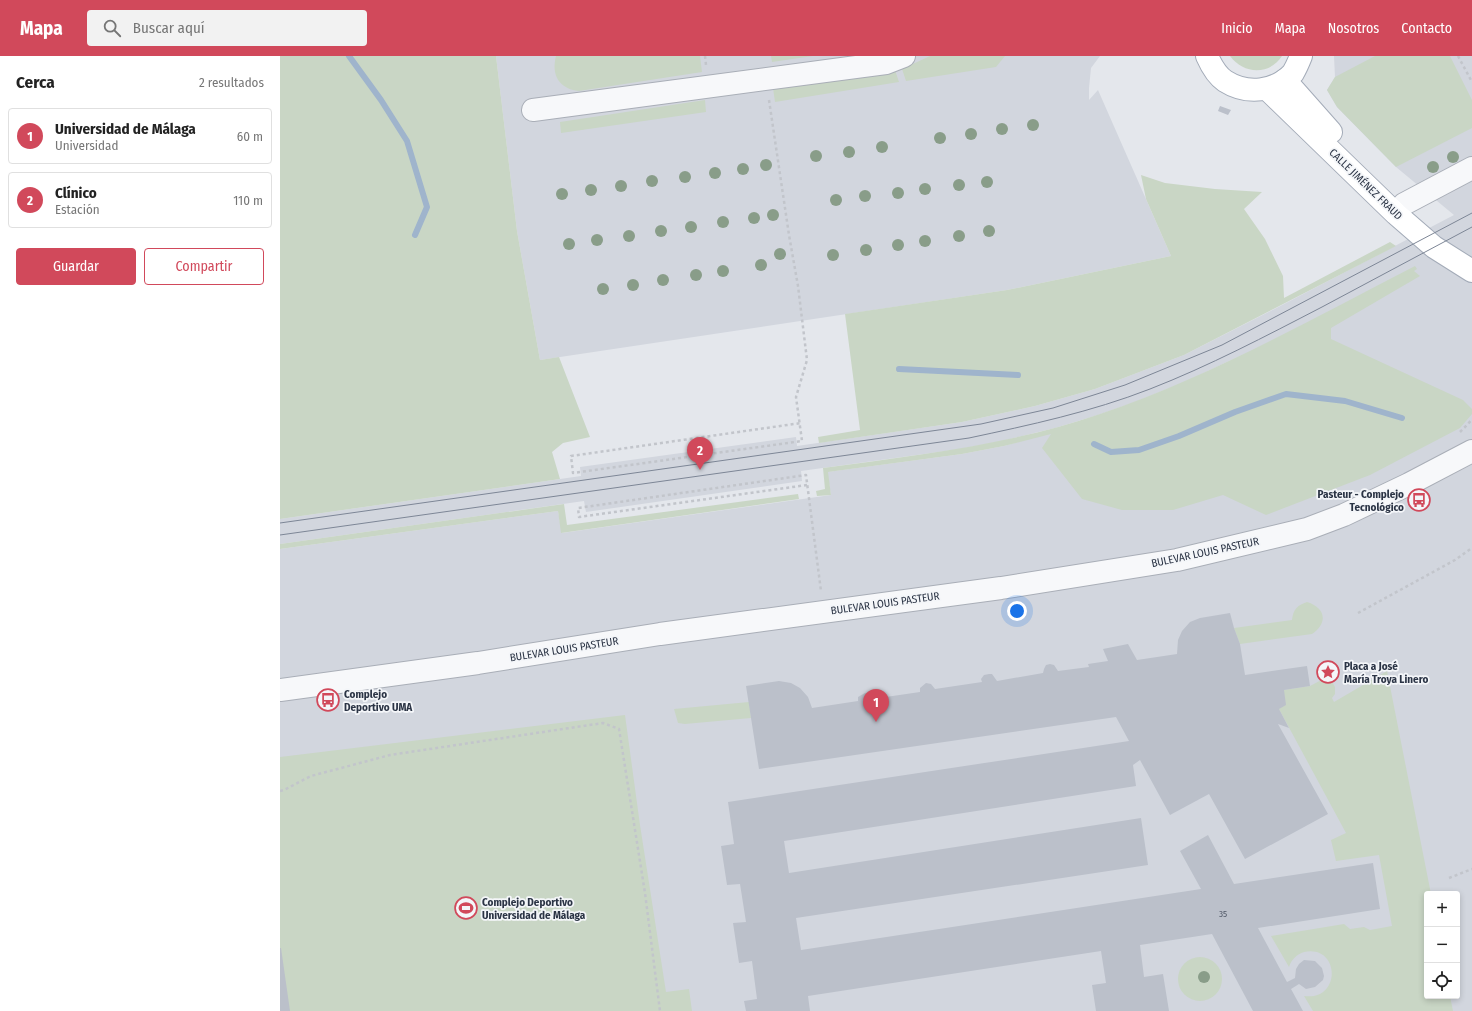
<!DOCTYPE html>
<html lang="es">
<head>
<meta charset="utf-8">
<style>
  body { margin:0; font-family:"Fira Sans Condensed",sans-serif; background:#f2f2f2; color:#222 }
  .controls { position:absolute; right:12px; bottom:12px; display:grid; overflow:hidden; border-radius:4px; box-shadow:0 2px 6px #0003 }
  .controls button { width:36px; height:36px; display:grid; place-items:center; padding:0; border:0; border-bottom:1px solid #e0e0e0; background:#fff; color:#222; font:20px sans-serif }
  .you { position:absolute; left:737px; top:555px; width:14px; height:14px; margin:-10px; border:3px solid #fff; border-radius:50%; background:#1a73e8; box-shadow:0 0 0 6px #1a73e833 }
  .badge { display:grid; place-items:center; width:26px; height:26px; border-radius:50%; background:#d1495b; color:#fff; font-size:13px; font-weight:700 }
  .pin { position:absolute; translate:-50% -33px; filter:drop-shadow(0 1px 2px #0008) }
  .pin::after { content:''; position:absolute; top:21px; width:14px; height:12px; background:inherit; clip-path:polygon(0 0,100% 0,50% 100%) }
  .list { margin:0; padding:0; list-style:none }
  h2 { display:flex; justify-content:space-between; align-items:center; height:52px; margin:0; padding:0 16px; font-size:17px }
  h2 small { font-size:13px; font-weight:400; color:#767676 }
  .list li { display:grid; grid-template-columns:26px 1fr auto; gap:12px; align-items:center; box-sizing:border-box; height:56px; margin:0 8px 8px; padding:0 8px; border:1px solid #e0e0e0; border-radius:4px }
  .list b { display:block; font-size:15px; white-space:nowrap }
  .list p { margin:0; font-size:13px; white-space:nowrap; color:#767676 }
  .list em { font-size:13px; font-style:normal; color:#767676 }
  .actions { display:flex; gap:8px; padding:12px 16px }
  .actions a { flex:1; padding:9px 0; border:1px solid #d1495b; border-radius:4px; text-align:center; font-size:14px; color:#d1495b }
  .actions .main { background:#d1495b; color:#fff }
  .icon { flex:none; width:22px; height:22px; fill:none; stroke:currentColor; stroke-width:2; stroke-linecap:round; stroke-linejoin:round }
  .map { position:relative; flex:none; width:1192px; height:955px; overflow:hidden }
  header { display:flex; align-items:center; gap:24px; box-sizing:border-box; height:56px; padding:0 20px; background:#d1495b; color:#fff }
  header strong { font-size:19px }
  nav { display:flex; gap:22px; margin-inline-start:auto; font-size:14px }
  .search { width:280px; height:36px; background:#f2f2f2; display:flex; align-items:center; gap:10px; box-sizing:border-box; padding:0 14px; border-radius:4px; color:#767676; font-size:15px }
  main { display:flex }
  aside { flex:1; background:#fff }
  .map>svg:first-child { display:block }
  .built { fill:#d2d6de; fill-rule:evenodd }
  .green { fill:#c9d6c5 }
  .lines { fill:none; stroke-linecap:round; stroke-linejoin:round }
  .stream { stroke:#9fb4cc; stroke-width:6 }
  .building { fill:#bbc0ca }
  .minor-casing { stroke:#a9aeb7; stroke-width:24 }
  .major-casing { stroke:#a3abb8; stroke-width:24 }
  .path { stroke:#c2c5cb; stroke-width:2.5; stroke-dasharray:3 3; stroke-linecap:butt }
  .minor { stroke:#f7f8fa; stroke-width:22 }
  .major { stroke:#fff; stroke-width:22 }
  .tram { stroke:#7d8696; stroke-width:1 }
  .tree { fill:#899d89 }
  .labels { text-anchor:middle; stroke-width:3.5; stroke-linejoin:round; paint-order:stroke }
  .number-label { font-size:9px; fill:#4f5766 }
  .street-label { font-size:11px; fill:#2b3445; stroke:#f4f6f9 }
  .poi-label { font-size:11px; font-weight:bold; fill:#2b3445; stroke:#f4f6f9; text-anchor:start }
</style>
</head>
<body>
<header>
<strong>Mapa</strong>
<div class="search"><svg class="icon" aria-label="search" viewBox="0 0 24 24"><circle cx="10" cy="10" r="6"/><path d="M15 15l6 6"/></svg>Buscar aquí</div>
<nav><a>Inicio</a><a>Mapa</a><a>Nosotros</a><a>Contacto</a></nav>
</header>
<main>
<aside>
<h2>Cerca<small>2 resultados</small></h2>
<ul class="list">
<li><span class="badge">1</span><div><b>Universidad de Málaga</b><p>Universidad</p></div><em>60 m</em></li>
<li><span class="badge">2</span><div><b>Clínico</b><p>Estación</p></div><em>110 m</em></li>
</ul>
<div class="actions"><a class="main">Guardar</a><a>Compartir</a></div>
</aside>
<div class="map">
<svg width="1192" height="955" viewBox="0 0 1192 955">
  <rect width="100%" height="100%" fill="#e4e7ec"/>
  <g class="built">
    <path d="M216,0H820L811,12L809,32V44L818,34L891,200L727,234L260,304L237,175Z"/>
    <path d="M1054,0H1192V955H0V493L278,455L282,477L551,439L547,416L682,398L724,390L859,351L966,297L907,325L855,346L818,359L775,372L722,385L680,393L521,415L522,425L306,456L304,445L0,488V463L301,420L300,411L516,381L517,390L682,366L755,350L815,333L904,299L1006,247L1174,159L1116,111L1057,51L1047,34L1055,21ZM1147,838H1177V940H1147Z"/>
  </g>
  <g class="green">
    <path d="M0,0H216L237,175L260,304L279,301L310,381L283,387L272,396L280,423L0,463Z"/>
    <path d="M276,0H420L422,16L299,35C279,33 271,19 276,0Z"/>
    <path d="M491,0H533L492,6Z"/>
    <path d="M650,0H725L716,11L626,25L622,13Z"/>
    <path d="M950,0H1002C989,20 963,18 950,0Z"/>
    <path d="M1095,0H1170L1192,44V72L1116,111L1057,51L1047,34L1055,21Z"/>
    <path d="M615,14L619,26L495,46L493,32Z"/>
    <path d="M425,44L426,56L281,77L280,66Z"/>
    <path d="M861,119L885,127L935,133L982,136L964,153L985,183L1003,220L1004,242L1110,186L1116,190L904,299L815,333L755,350L682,366L539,387L538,381L580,374L565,258L727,234L891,200L866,143Z"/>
    <path d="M1135,210L1137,213L1134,215L1140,220L1051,272V283L1183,344L1192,353V358L1180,372L1090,419L986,459L943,439L893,454H842L802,443L762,392L771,378L724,390L682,398L548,416L551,439L537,440L536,435L545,433L543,412C636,399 730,389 820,358C930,321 1032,263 1135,210Z"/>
    <path d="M518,438L519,443L281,477L278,455L0,493V488L284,448L287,469Z"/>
    <path d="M1027,546C1046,552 1048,567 1032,578L960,588L954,572L1012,564C1013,553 1018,549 1027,546Z"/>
    <path d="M1107,615L1151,838H1147V940H1170L1173,955H1033L1024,940C1062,945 1060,888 1024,896C1017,898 1011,904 1009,911L991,880L1064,868L1070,873L1084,871L1090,874L1112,870L1099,799L1056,805L1051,784L1066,777L999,653L1004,634L1030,630L1049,620L1055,631V638L1052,642L1054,646Z"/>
    <path d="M469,646L471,662L405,668L398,667L394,653Z"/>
    <path d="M345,659L360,769L386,936L409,933L412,955H0V701Z"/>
    <circle cx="920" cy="923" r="22"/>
  </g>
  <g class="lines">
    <g class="stream">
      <path d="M69,0L101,44L127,85L147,151L135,179"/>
      <path d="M619,313L738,319"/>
      <path d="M814,388L831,396L859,394L899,380L955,356L1006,338L1065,345L1122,362"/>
    </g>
  </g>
  <g class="building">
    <path d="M940,50L951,54L948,59L938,55Z"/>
    <path d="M950,557L954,572L960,588L965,619L1027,610L1030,630L1004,634L1006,649L999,653L1009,672L998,668L1048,758L965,803L929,738L890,759L860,704L853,709L856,730L504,785L509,817L861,762L868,809L516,862L521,894L921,833L900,795L928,779L954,828L1093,807L1100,853L978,872L1007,926L1015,922L1016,913L1019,908L1024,904L1035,905L1042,912L1044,920L1043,924L1035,931L1026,933L1019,928L1011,933L1023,955H973L932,878L860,889L864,921L883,918L889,955H816L812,929L826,927L821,895L528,940L530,955H466L464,945L477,943L472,905L459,907L453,867L466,866L460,828L447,829L441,790L454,788L448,746L849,685L836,661L479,713L466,630L499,625L511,627L520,632L528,641L532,652L578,645V641L585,637H588L591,640L592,643L640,636V632L646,627L651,628L655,633L702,626L701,623L704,619L709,618H712L717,625L763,617L764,613L766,609L770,608L774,609L778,615L809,611L808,608L828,605L823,593L848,588L857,604L897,598L898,584L902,575L910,566L920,562Z"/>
    <path d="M0,892H1L10,955H0Z"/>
  </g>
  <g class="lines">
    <g class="minor-casing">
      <g id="minor">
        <path d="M253,54L606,7L624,0"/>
        <path d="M1124,148L1192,112"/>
        <path d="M0,634L198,607L380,578L721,532L897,504L1027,473L1064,459L1129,428L1192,395"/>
      </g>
    </g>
    <g class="major-casing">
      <g id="major">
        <path d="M927,0C931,9 936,19 945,25C967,39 995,36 1013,17C1016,12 1019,5 1021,0"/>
        <path d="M1005,24L1051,76"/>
        <path d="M987,33L1116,158L1154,191L1192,215"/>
      </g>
    </g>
    <g class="path">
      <path d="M425,0L426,9"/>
      <path d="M1178,0L1192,26"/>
      <path d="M489,44L509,179L518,230L527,304L516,341L522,385L293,417L291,400L521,367"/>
      <path d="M1180,376L1188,368L1192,363"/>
      <path d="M527,429L299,461L298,452L526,419L541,535"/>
      <path d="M1078,557L1175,504L1192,492"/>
      <path d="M0,735L4,734L31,720L110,699L323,667L339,673L365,837L380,955"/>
      <path d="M1169,822L1192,813"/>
    </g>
    <use href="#minor" class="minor"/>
    <use href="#major" class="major"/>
    <g class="tram">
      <path d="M0,467L701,368L773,352L845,329L942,289L1192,157"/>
      <path d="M0,479L689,382C750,369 811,356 870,333C929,310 986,280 1042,251C1092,224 1142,198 1192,171"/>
    </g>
  </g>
  <g class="tree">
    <circle cx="753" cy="69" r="6"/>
    <circle cx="722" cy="73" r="6"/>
    <circle cx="691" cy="78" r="6"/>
    <circle cx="660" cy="82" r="6"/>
    <circle cx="602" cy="91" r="6"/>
    <circle cx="569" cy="96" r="6"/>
    <circle cx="536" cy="100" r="6"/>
    <circle cx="1173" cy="101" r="6"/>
    <circle cx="486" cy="109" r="6"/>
    <circle cx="1153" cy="111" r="6"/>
    <circle cx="463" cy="113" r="6"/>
    <circle cx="435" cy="117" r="6"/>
    <circle cx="405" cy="121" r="6"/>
    <circle cx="372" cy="125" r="6"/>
    <circle cx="707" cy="126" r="6"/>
    <circle cx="679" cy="129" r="6"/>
    <circle cx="341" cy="130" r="6"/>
    <circle cx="645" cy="133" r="6"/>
    <circle cx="311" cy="134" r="6"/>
    <circle cx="618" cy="137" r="6"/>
    <circle cx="282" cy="138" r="6"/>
    <circle cx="585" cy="140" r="6"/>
    <circle cx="556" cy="144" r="6"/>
    <circle cx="493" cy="159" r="6"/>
    <circle cx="474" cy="162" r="6"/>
    <circle cx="443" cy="166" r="6"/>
    <circle cx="411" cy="171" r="6"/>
    <circle cx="381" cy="175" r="6"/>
    <circle cx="709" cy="175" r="6"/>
    <circle cx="349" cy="180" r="6"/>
    <circle cx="679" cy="180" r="6"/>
    <circle cx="317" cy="184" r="6"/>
    <circle cx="645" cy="185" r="6"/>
    <circle cx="289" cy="188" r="6"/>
    <circle cx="618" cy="189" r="6"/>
    <circle cx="586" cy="194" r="6"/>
    <circle cx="500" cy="198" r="6"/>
    <circle cx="553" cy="199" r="6"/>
    <circle cx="481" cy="209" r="6"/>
    <circle cx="443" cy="215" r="6"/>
    <circle cx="416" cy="219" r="6"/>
    <circle cx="383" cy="224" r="6"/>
    <circle cx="353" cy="229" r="6"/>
    <circle cx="323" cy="233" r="6"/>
    <circle cx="1045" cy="618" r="6"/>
    <circle cx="924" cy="921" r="6"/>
  </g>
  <defs>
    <g id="bus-ring" transform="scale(1.15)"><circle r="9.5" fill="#f4f6f9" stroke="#d1495b" stroke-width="1.5"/><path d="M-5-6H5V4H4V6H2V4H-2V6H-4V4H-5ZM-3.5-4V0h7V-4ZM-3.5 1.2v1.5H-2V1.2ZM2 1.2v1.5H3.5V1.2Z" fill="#d1495b"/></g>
    <g id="sight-ring" transform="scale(1.15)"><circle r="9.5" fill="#f4f6f9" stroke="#d1495b" stroke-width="1.5"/><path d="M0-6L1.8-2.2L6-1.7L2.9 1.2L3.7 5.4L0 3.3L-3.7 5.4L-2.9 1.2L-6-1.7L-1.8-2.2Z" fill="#d1495b"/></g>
    <g id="stadium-ring" transform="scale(1.15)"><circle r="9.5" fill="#f4f6f9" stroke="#d1495b" stroke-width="1.5"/><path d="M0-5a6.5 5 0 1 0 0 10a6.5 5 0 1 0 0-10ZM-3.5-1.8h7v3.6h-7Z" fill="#d1495b"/></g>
  </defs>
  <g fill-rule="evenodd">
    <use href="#bus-ring" x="1139" y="444"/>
    <use href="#sight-ring" x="1048" y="616"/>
    <use href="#bus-ring" x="48" y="644"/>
    <use href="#stadium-ring" x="186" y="852"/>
  </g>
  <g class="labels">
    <g class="number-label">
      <text x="943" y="861">35</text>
    </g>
    <g class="street-label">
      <text transform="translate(1086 128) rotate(44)" y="4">CALLE JIMÉNEZ FRAUD</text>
      <text transform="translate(925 496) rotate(-12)" y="4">BULEVAR LOUIS PASTEUR</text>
      <text transform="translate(605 547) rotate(-8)" y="4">BULEVAR LOUIS PASTEUR</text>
      <text transform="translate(284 593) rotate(-9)" y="4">BULEVAR LOUIS PASTEUR</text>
    </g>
    <g class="poi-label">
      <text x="1124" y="442" text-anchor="end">Pasteur - Complejo<tspan x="1124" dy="13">Tecnológico</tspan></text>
      <text x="1064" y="614">Placa a José<tspan x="1064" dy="13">María Troya Linero</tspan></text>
      <text x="64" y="642">Complejo<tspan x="64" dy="13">Deportivo UMA</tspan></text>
      <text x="202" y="850">Complejo Deportivo<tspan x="202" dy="13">Universidad de Málaga</tspan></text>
    </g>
  </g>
</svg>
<div class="controls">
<button>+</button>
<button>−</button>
<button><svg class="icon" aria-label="locate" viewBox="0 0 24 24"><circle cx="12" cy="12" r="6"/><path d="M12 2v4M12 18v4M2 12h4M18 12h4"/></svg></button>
</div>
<div class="you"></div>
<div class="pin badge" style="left:596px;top:666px">1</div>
<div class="pin badge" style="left:420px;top:414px">2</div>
</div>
</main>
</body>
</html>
